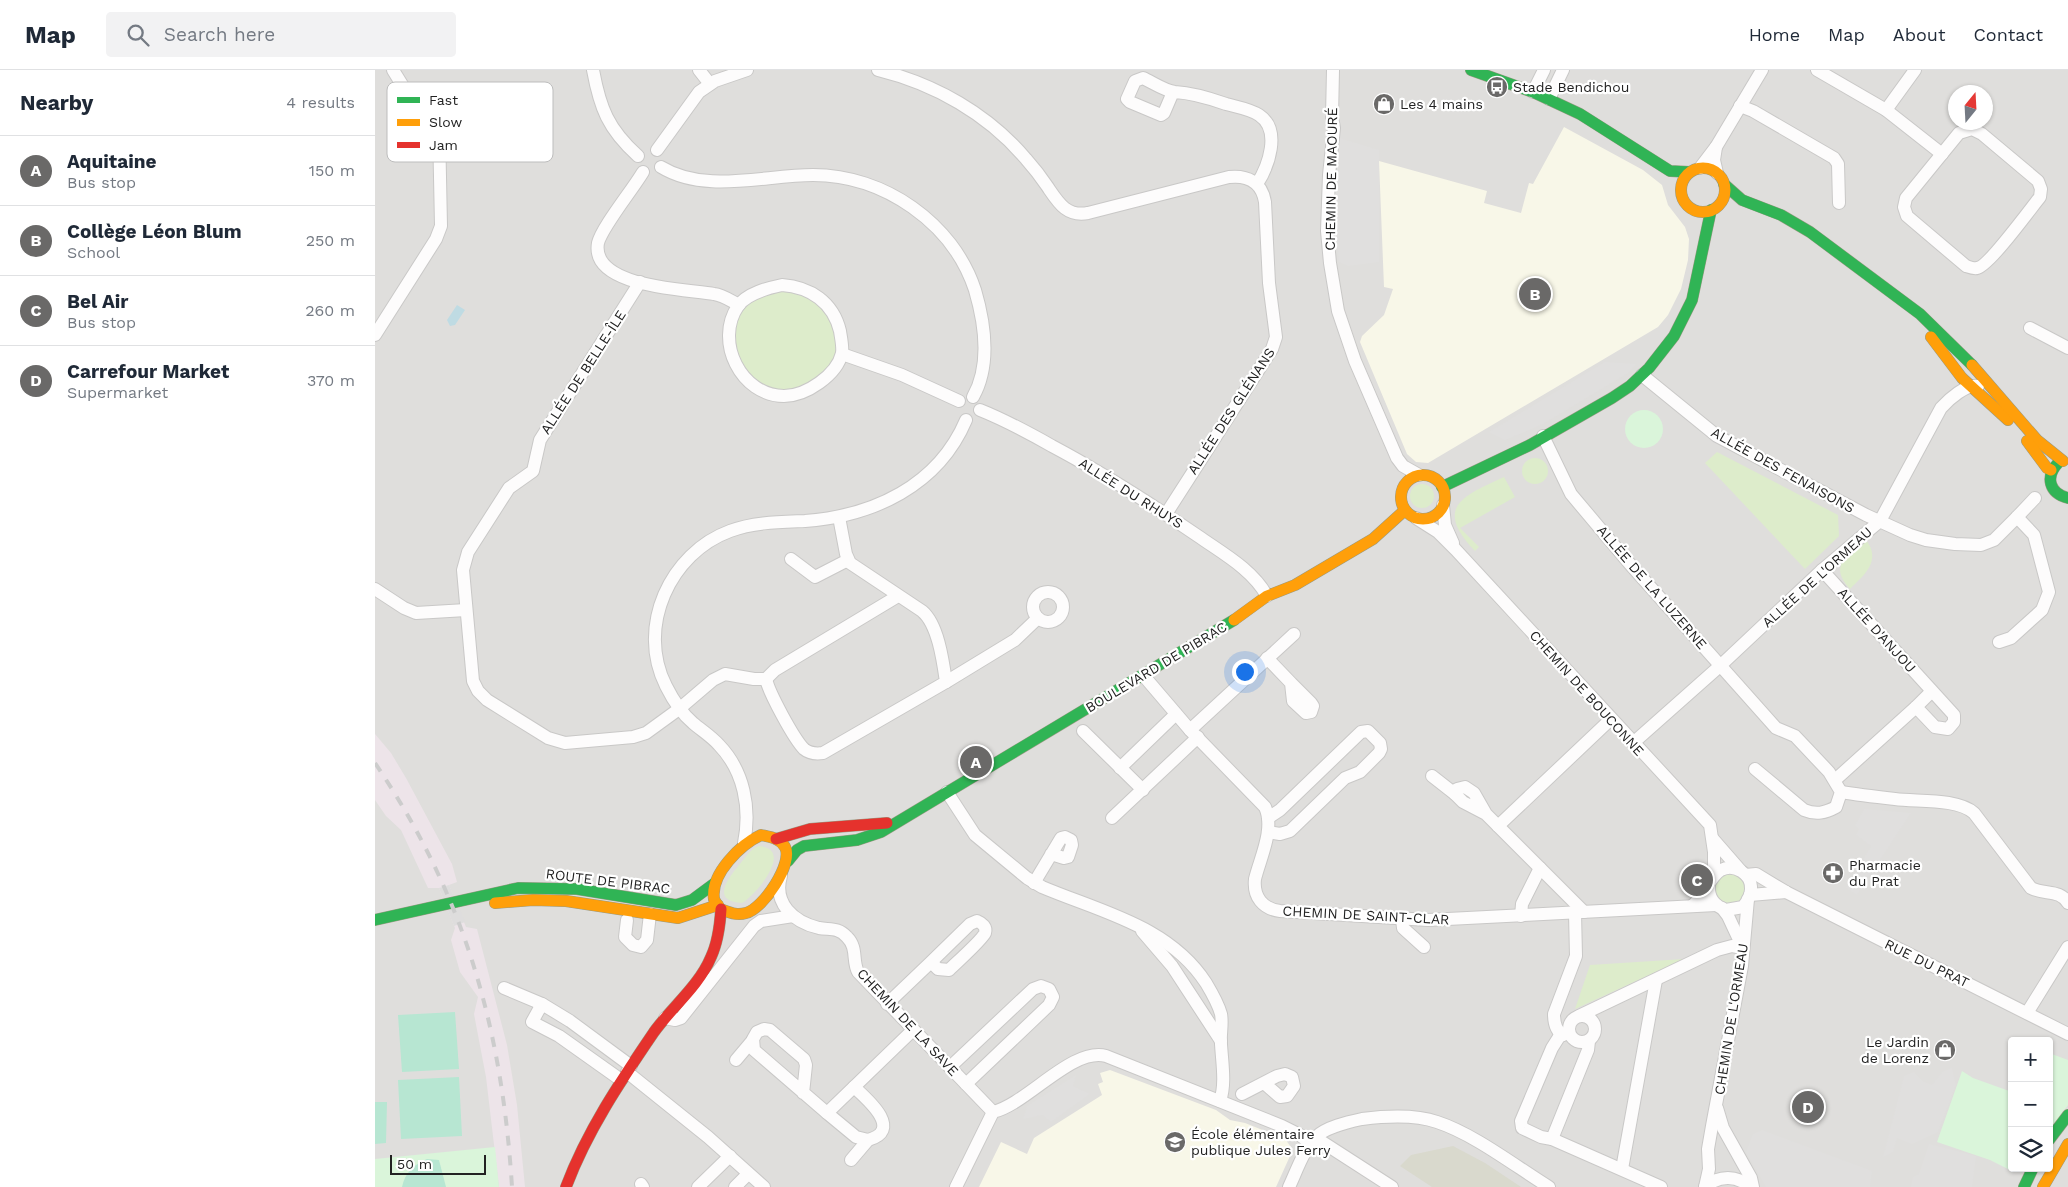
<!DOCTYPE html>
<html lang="en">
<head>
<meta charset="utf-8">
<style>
  body { margin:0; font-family:"Work Sans",sans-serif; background:#f2f2f3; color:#1f2937 }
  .controls { position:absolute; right:15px; bottom:15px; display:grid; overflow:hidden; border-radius:5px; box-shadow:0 1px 4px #0004 }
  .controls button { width:45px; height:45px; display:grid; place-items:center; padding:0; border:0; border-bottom:1px solid #e0e1e3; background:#fff; color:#1f2937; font:25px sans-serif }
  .compass { position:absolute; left:1573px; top:15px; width:45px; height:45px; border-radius:50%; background:#fff; box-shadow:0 1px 4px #0004; rotate:18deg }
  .scale { position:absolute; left:15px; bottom:12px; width:96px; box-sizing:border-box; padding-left:5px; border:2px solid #222; border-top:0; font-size:14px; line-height:18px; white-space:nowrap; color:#222; -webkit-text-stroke:4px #fff; paint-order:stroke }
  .you { position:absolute; left:869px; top:601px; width:18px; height:18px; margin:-12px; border:4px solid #fff; border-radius:50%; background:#1a73e8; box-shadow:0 0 0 8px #1a73e833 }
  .badge { display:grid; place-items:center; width:32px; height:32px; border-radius:50%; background:#6a6968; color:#fff; font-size:16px; font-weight:700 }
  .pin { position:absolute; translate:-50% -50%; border:2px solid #fff; box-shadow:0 1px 5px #0006 }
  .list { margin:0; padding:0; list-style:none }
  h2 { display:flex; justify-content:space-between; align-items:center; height:65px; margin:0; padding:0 20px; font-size:21px }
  h2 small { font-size:16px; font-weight:400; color:#747a83 }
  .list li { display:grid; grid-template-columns:32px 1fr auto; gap:15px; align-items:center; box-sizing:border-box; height:70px; padding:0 20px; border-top:1px solid #e0e1e3 }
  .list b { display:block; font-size:19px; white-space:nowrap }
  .list p { margin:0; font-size:16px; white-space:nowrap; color:#747a83 }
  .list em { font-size:16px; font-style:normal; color:#747a83 }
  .icon { flex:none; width:28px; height:28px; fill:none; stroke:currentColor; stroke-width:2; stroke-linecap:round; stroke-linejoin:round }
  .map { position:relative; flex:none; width:1693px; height:1117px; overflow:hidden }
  header { display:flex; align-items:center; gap:30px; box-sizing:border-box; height:70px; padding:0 25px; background:#fff; border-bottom:1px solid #e0e1e3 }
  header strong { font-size:24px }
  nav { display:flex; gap:28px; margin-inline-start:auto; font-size:18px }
  .search { width:350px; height:45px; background:#f2f2f3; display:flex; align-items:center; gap:12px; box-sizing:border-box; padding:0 18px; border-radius:5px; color:#747a83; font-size:19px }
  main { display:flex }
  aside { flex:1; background:#fff }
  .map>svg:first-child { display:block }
  .residential { fill:#dfdedc; fill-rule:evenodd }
  .industrial { fill:#ede4e9 }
  .education { fill:#f8f7e8 }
  .construction { fill:#d9d9cd }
  .grass { fill:#ddeccb }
  .park { fill:#daf5da }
  .pitch { fill:#b7e6d2 }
  .parking { fill:#e0dfde }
  .water { fill:#bfdbe3 }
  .pier { fill:#dedddd }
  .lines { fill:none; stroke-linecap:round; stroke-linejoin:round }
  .street-casing { stroke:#c9c8c7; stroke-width:14 }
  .fast-casing { stroke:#999a82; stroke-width:12 }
  .slow-casing { stroke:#999a82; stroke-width:12 }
  .jam-casing { stroke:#999a82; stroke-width:12 }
  .street { stroke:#fdfcfc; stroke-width:12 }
  .fast { stroke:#30b455; stroke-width:11 }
  .slow { stroke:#ff9f0a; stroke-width:11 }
  .jam { stroke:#e5322d; stroke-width:11 }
  .rail { stroke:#ccc; stroke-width:4; stroke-dasharray:10 10; stroke-linecap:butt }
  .labels { text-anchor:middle; stroke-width:4.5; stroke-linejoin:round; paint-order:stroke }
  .poi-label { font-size:14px; fill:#222; stroke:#fff; text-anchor:start }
  .street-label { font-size:14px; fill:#222; stroke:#fff }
  .key { fill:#fff; stroke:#bdbdbd; stroke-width:1 }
  .key-label { font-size:14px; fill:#222 }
</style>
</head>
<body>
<header>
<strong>Map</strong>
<div class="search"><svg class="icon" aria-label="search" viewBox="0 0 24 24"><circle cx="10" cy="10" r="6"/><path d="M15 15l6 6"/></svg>Search here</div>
<nav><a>Home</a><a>Map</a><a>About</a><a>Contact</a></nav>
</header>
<main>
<aside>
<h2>Nearby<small>4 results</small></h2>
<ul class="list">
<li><span class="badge">A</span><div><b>Aquitaine</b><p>Bus stop</p></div><em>150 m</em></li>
<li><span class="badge">B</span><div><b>Collège Léon Blum</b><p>School</p></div><em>250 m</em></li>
<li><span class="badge">C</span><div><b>Bel Air</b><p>Bus stop</p></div><em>260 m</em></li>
<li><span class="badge">D</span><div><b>Carrefour Market</b><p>Supermarket</p></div><em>370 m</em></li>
</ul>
</aside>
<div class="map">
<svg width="1693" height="1117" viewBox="0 0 1693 1117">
  <rect width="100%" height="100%" fill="#f0eeeb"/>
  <path class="residential" d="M0,0H1693V1117H0ZM1580,22H1610V52H1580ZM1637,971H1674V1098H1637Z"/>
  <path class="industrial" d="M0,664L16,683L31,708L77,794L82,812L74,815L91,857L102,859L132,975L142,1035L150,1117H124L111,1007L99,944L103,927L85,902L76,870L80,858L64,818H53L26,760L11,746L0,730Z"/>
  <g class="education">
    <path d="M1189,57L1268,100L1287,115L1293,135L1310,157L1314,169L1313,190L1306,219L1293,245L1283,257L1053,393L1041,392L1032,384L985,272L987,266L1009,245L1018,219L1009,217L1004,91L1112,121L1109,133L1146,143L1154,113L1158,114Z"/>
    <path d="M735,1000L841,1040L855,1050L870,1053L910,1069L916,1077L915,1086L901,1117H604L626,1072L652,1084L659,1068L727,1025L723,1014L728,1012L725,1003Z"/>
  </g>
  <path class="construction" d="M1078,1076L1110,1093L1146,1117H1057L1025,1096L1036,1085Z"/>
  <g class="grass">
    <path d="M410,219C451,227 460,248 462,287L450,302L429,318L400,321L385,315L371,303L358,270L363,244L377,230Z"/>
    <path d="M1342,382L1463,445L1464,466L1430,499L1330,393Z"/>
    <circle cx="1160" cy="401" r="13"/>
    <path d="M1129,407L1140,427L1085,458L1104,477L1100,481C1058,437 1088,426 1129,407Z"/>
    <circle cx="1047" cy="426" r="12"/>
    <path d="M1491,470C1507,491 1489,505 1475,519C1453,495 1472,487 1491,470Z"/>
    <path d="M384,776C420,779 381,825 367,833C335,831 353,808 365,794C371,787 375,779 384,776Z"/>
    <circle cx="1355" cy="819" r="15"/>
    <path d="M1309,889L1200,939L1215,895Z"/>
  </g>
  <g class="park">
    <circle cx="1269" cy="359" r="19"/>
    <path d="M1674,983L1693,990V1035L1674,1061Z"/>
    <path d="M1587,1001L1598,1008L1637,1022V1097L1635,1100L1615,1090L1562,1072Z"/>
    <path d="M120,1077L124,1117H0V1089Z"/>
  </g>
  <g class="pitch">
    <path d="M80,942L84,999L27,1002L23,945Z"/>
    <path d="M84,1007L87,1066L26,1069L23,1010Z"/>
    <path d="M0,1032H12L11,1073L0,1074Z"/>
    <path d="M52,1089L64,1090L71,1117H27C30,1103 38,1095 52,1089Z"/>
  </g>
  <g class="parking">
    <path d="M961,67L1004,80V192L973,196L964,192L956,101Z"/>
    <path d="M1230,292L1261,294L1253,303L1168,354L1130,370L1114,362Z"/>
    <path d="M1489,739L1536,743L1482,825L1471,818L1496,776L1481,765L1484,759L1480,755Z"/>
    <path d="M1577,998L1581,1015L1563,1062L1537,1074L1522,1068L1518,1082L1508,1087L1529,1006L1539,1002L1549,1012L1557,1015L1567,1002Z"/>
    <path d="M701,1005L698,1016L715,1024L676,1052L667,1045L648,1049L652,1036Z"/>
    <path d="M1387,1060L1497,1101L1495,1117H1391L1371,1082L1378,1064Z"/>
    <path d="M1554,1074L1601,1086L1597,1117H1536L1538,1107L1544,1104Z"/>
  </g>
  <path class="water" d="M82,235L90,240L80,255L75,256L72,250Z"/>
  <path class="pier" d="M74,815L90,852L79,856L64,818Z"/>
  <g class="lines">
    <g class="street-casing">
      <g id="street">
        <path d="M218,0C225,38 233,59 263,86"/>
        <path d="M324,0L335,14"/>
        <path d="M503,0C560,14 613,44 651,89C659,98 666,107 672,116C683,132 691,147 713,143L854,107C872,105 887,112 890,132L894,213L901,267L897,279L791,444"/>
        <path d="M958,0L957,47L959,58L954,105L952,161L955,193L963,241L980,291L1022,388L1028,396L1044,405"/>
        <path d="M1442,0L1511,40L1567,84"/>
        <path d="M798,22L789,43L786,45L755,32L752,29L760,11L768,8C777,12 790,21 800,22C818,23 834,28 851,34C862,37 875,39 884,45C907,60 893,97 882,114"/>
        <path d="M1158,22L1169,0"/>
        <path d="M1174,29L1188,0"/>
        <path d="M1365,36L1378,41L1459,88L1463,94L1464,133"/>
        <path d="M1511,40L1540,0"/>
        <path d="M1597,59L1607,64L1663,111L1666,119L1665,127C1656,138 1613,197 1602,198C1599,199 1594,197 1591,196L1532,146L1529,137L1531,128L1584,63Z"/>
        <path d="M1341,77L1339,90L1342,103"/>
        <path d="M282,80L324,22L340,11L372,0"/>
        <path d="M286,97C330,124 389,105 438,105C509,105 578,153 600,220C610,254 616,295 598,327"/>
        <path d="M1325,98L1341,77L1387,0"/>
        <path d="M268,102C258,119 227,157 223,173C215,218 313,219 339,224C348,225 356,231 364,235"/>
        <path d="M265,212L165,370L158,401L134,418L93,482L88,500L98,611L103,621L112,630L173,668L190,673L258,667L271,663L304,639L338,610L350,604L379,609H391C394,623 419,669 429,679C435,684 441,684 448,683L571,612C568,591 563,554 547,541L475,493L471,484L464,447"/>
        <path d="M407,215C435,217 458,232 465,261C466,268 468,276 467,283C462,305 431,326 409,326C366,326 339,271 363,236C372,223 393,218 407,215Z"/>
        <path d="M1655,258L1693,278"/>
        <path d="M0,265L61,169L66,156L64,58L58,47L34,26L18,0"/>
        <path d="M467,284L527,305L584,331"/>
        <path d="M1267,305L1342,366L1491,445L1535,465L1551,470L1580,474L1606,475L1619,470L1642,447L1659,465L1674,522L1667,540L1636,568L1624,572"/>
        <path d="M605,340C630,350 654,363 677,376C728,403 776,434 823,466C847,483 877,499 892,526"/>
        <path d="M1168,366L1196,424L1254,493L1401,658L1420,666L1454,702L1466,722L1461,737C1450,743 1441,745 1429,740L1380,699"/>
        <path d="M1068,435L1070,455L1078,473"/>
        <path d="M1642,447L1660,428"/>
        <path d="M1041,448L1063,462L1081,480L1335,755L1339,782V805"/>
        <path d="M416,489L440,507L473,490"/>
        <path d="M1447,500L1579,645V652L1573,659L1560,657L1541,637L1557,621"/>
        <path d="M0,519L29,538L41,543L91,540"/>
        <circle cx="673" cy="537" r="15"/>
        <path d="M892,588L916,613L918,631L931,643L936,642L938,636L936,633L916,613"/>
        <path d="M768,605L815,660L890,737C900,759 885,788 880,809C878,827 888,839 905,841L1053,850L1341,835"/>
        <path d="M391,609L400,600L523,526"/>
        <path d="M571,612L640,570L663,548"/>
        <path d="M815,660L919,564"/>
        <path d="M708,661L768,720"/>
        <path d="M1258,673L1346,595L1447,500L1505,451L1566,338C1574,329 1591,314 1603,316"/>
        <path d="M745,698L801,644"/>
        <path d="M1057,706L1080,724"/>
        <path d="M1460,710L1541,637"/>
        <path d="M572,722L600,765L652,808L667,817C726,842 794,856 831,913C837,923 843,933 846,944C848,954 845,964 846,974C847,992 851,1014 845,1031"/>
        <path d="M1466,722C1484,725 1502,727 1520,729C1542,732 1582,728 1599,743L1656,818C1669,825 1685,819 1693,833"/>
        <path d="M1111,744L1088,732L1080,724L1082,719L1090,717L1099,723L1111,744L1165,798"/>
        <path d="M737,748L823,667"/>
        <path d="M1123,756L1236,649"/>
        <path d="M893,762L905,764L915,761L970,708L985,702L1004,683L1006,679L1005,673L993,661L986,662L905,740L893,748"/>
        <path d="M1338,769L1365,800"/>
        <path d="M369,773C376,738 369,701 344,675C336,666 326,660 318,653C306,643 298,630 291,616C261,557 295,483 355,461C379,452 405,452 430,451C498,446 563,416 591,350"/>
        <path d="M1371,805L1381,804L1411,822L1693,964"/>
        <path d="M406,806C398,833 418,852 444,858C455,860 463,857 472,867C483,878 477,891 483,902L618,1042"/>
        <path d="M659,813L686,768L690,767L696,770L697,775L693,787L689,788L676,784"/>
        <path d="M1375,825L1411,822"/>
        <path d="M1317,836C1329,826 1336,805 1346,800C1359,793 1377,804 1376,819C1376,826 1372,832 1368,837L1351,840C1339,836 1333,827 1334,815"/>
        <path d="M1347,838L1353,846L1367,876"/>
        <path d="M1146,846L1147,834L1165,798L1209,842"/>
        <path d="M1027,849L1028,858L1049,877"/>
        <path d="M252,850L250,867L258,875L266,877L272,870L275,844"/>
        <path d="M767,861L797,896L846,971"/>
        <path d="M129,918L167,934"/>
        <path d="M512,934L556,892L563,899L574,900C581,893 607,870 610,863C612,857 607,853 602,851L595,854L556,892"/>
        <path d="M1652,943L1693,877"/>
        <circle cx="1207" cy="959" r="13"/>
        <path d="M1204,946L1342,880L1357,876L1368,878"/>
        <path d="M290,948L300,950L306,948L379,856L386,851L418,846"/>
        <path d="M1193,962L1184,967L1177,978L1146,1051L1147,1058L1166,1067L1177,1069L1286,1117"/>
        <path d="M1188,965C1181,961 1179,952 1179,944L1201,886L1200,843"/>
        <path d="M361,990L377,971"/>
        <path d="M575,997L658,919L666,916L674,919L678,927L674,935L591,1014"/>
        <path d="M252,1002L333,1067L389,1117"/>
        <path d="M246,1010L184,966L157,952L167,934L195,951L256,996"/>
        <path d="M428,1023L431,995L429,989L395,960L389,959L382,962L378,969L379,980L452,1043L538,960"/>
        <path d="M867,1024L902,1006L910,1004L917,1007L919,1016L912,1026L905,1027L889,1013"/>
        <path d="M1342,1038L1348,1058L1376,1108L1378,1117"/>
        <path d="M452,1043L481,1067L493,1070C529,1060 492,1029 479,1017"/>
        <path d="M941,1068L1017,1117"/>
        <path d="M1177,1069L1213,980L1214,971"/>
        <path d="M476,1090L493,1070"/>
        <path d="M1247,1099L1281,910"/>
        <path d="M266,1114L268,1117"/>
        <path d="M323,1117L355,1086"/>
        <path d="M360,1117L373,1104"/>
        <path d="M581,1117L618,1042C652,1034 697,977 731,986L907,1056L925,1065L936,1074"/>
        <path d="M914,1117C922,1100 928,1081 941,1067C951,1057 973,1052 987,1049C1011,1046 1039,1044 1062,1052C1099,1064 1140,1096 1174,1117"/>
        <path d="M1330,1117L1334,1099L1333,1079L1337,1056L1367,896L1373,829"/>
        <path d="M1330,1117C1344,1105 1362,1105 1375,1117"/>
      </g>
    </g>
    <g class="fast-casing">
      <g id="fast">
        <path d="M1096,0L1158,22L1205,44L1295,101L1315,102"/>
        <path d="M1349,114L1367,130L1406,145L1435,162L1545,244L1597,295"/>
        <path d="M1683,393C1670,407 1674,423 1693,428"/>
        <path d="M1067,417L1155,375L1237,328L1255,316L1274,298L1299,266L1317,230L1336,140"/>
        <path d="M413,791L422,780L429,776L482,770L506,762L859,550"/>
        <path d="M0,850L143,818L202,819L301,835L317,830L340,813"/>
        <path d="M1674,1070L1693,1045"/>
        <path d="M1649,1117L1658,1098"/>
      </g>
    </g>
    <g class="slow-casing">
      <g id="slow">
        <circle cx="1328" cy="120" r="22"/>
        <path d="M1556,267L1587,308L1633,350"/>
        <path d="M1597,295L1662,370L1688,391"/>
        <path d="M1652,371L1672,398L1676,400"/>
        <circle cx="1048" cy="427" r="22"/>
        <path d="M859,550L892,526L920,515L998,469L1030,440"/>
        <path d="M386,765C395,767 405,768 410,777C419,793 388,839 371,843C361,846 354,842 345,839C343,836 340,832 339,829C335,804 366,774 386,765Z"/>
        <path d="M120,833L158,830L191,831L303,848L343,835"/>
        <path d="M1668,1117L1693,1074"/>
      </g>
    </g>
    <g class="jam-casing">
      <g id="jam">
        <path d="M401,769L435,759L512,753"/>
        <path d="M191,1117C212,1061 245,1012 279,962C297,937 324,916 336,887C343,872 345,855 346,839"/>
      </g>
    </g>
    <use href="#street" class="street"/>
    <use href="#fast" class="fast"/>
    <use href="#slow" class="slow"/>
    <use href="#jam" class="jam"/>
    <path class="rail" d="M0,693C90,826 127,958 137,1117"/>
  </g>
  <defs>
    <g id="bus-disc" transform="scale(1.125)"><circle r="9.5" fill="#6a6968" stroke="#fff"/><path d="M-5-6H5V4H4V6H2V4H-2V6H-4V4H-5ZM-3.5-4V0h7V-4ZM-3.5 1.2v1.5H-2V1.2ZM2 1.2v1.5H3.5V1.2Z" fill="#fff"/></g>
    <g id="shop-disc" transform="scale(1.125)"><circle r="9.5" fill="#6a6968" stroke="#fff"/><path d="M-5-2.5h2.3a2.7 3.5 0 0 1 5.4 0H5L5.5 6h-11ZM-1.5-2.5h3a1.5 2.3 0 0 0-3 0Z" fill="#fff"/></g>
    <g id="pharmacy-disc" transform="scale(1.125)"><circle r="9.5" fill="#6a6968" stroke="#fff"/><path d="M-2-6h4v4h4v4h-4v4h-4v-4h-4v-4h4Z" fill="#fff"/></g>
    <g id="school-disc" transform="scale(1.125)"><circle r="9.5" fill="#6a6968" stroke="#fff"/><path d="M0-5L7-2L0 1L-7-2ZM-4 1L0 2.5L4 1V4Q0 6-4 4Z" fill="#fff"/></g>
  </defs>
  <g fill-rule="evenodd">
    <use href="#bus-disc" x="1122" y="17"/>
    <use href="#shop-disc" x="1009" y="34"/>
    <use href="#pharmacy-disc" x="1458" y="803"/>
    <use href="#shop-disc" x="1570" y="980"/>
    <use href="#school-disc" x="800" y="1072"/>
  </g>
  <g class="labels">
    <g class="poi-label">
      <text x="1138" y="22">Stade Bendichou</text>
      <text x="1025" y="39">Les 4 mains</text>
      <text x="1474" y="800">Pharmacie<tspan x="1474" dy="16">du Prat</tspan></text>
      <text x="1554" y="977" text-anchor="end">Le Jardin<tspan x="1554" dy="16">de Lorenz</tspan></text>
      <text x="816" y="1069">École élémentaire<tspan x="816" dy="16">publique Jules Ferry</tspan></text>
    </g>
    <g class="street-label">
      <text transform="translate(956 109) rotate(-89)" y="5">CHEMIN DE MAOURÉ</text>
      <text transform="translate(208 302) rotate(-57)" y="5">ALLÉE DE BELLE-ÎLE</text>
      <text transform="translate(856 341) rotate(-57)" y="5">ALLÉE DES GLÉNANS</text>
      <text transform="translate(1408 400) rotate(29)" y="5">ALLÉE DES FENAISONS</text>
      <text transform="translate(756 423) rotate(32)" y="5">ALLÉE DU RHUYS</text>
      <text transform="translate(1442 507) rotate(-42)" y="5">ALLÉE DE L'ORMEAU</text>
      <text transform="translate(1277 517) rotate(49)" y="5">ALLÉE DE LA LUZERNE</text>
      <text transform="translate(1502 560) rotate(48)" y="5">ALLÉE D'ANJOU</text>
      <text transform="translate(781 597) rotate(-31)" y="5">BOULEVARD DE PIBRAC</text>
      <text transform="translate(1212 623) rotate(48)" y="5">CHEMIN DE BOUCONNE</text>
      <text transform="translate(233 811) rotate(7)" y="5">ROUTE DE PIBRAC</text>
      <text transform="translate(991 845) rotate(3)" y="5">CHEMIN DE SAINT-CLAR</text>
      <text transform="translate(1552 893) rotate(26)" y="5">RUE DU PRAT</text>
      <text transform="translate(1356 949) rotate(-81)" y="5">CHEMIN DE L'ORMEAU</text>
      <text transform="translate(533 952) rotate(47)" y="5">CHEMIN DE LA SAVE</text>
    </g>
  </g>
  <rect x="12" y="12" width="166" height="80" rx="8" class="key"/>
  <rect x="22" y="27" width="23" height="6" fill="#30b455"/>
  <rect x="22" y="49" width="23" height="7" fill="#ff9f0a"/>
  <rect x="22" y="72" width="23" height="6" fill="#e5322d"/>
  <g class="key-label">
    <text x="54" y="35">Fast</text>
    <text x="54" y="57">Slow</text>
    <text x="54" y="80">Jam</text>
  </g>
</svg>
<div class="controls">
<button>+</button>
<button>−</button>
<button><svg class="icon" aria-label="layers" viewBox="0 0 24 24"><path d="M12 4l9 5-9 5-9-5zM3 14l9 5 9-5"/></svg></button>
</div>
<svg class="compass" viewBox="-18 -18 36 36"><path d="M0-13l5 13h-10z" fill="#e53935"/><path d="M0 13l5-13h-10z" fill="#747a83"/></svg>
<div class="scale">50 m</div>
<div class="you"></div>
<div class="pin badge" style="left:601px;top:692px">A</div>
<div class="pin badge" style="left:1160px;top:224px">B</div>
<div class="pin badge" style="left:1322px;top:810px">C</div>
<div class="pin badge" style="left:1433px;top:1037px">D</div>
</div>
</main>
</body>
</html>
